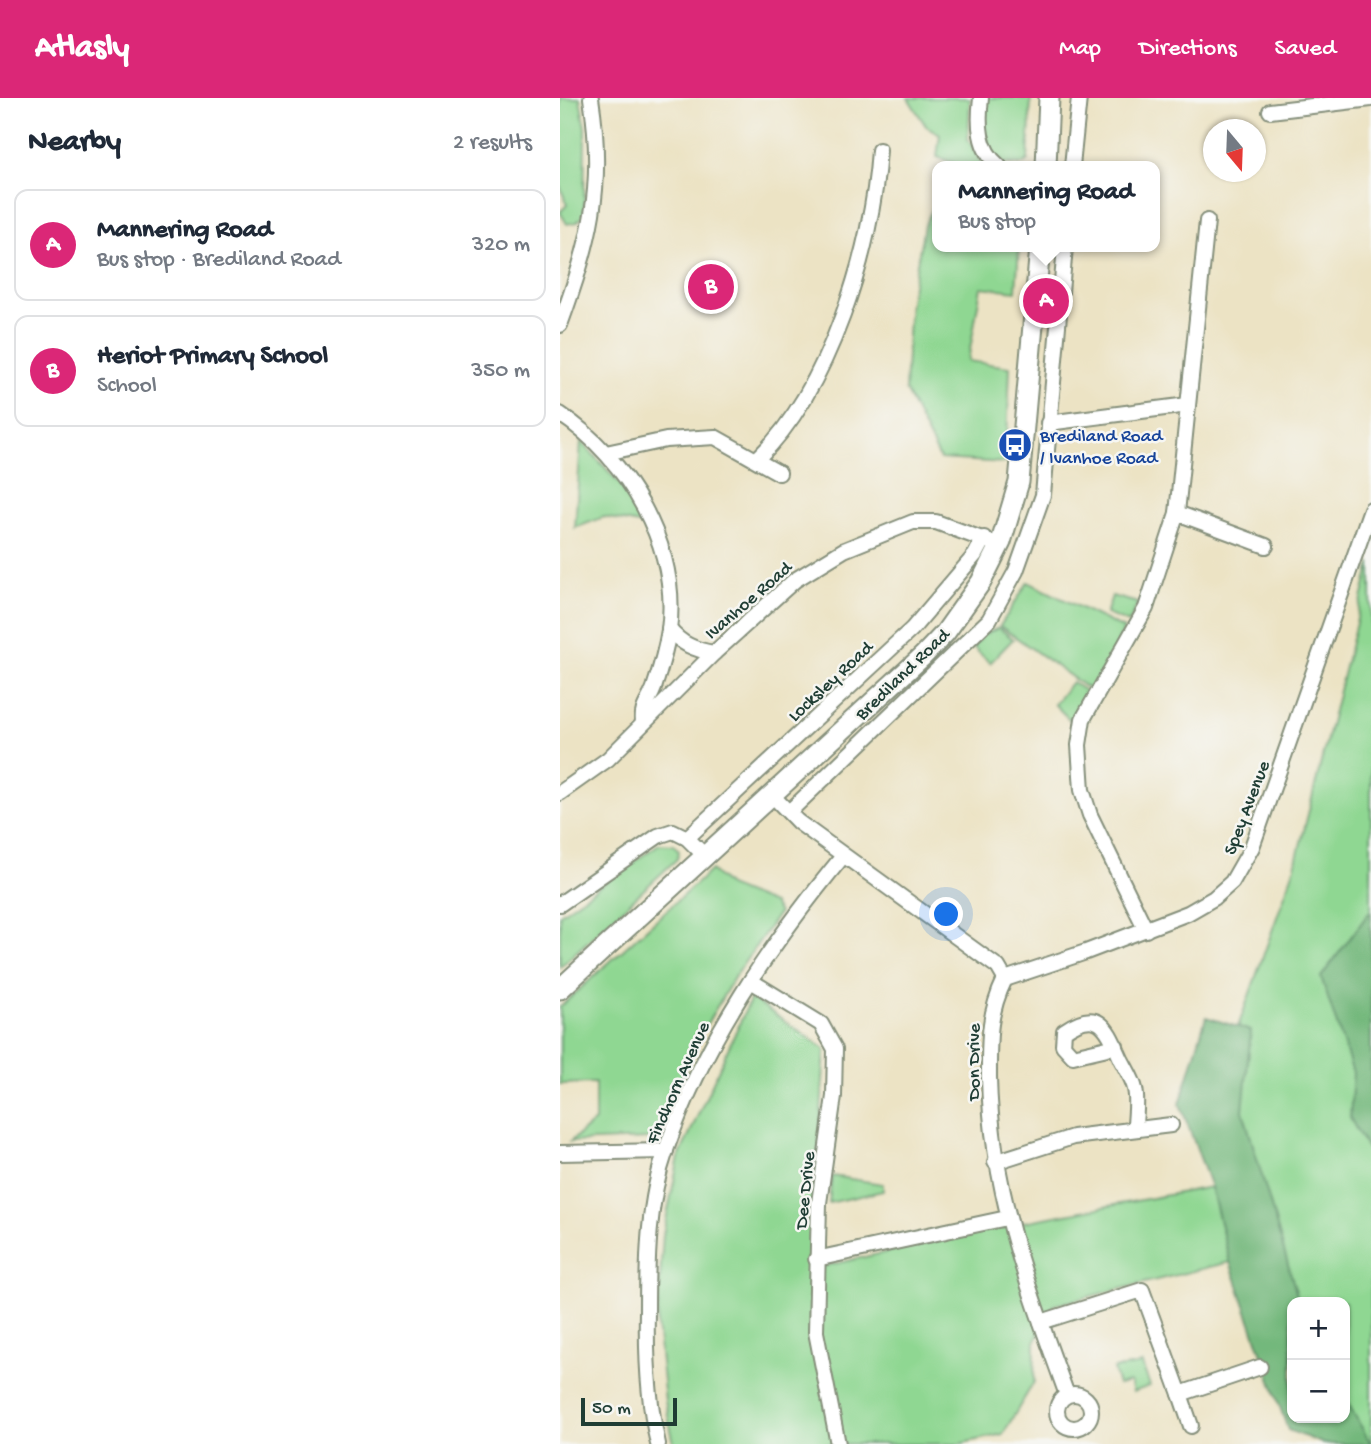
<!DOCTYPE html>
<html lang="en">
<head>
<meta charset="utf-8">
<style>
  body { margin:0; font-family:"Gochi Hand",sans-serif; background:#f6f6f7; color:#1f2937 }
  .controls { position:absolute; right:21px; bottom:21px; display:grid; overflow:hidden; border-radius:14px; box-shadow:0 2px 5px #0004 }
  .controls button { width:63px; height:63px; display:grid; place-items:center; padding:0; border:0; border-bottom:2px solid #e0e1e3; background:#fff; color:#1f2937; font:35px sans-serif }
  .compass { position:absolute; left:643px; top:21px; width:63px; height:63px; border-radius:50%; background:#fff; box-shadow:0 2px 5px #0004; rotate:161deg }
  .scale { position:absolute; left:21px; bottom:18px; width:96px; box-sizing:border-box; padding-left:7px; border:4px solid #1f3d34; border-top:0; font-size:19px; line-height:24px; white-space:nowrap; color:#1f3d34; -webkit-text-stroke:5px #f6f6f2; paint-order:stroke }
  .you { position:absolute; left:387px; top:817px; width:24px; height:24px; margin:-18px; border:5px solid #fff; border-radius:50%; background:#1a73e8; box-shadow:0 0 0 10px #1a73e833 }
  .badge { display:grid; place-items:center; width:46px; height:46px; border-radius:50%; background:#db2777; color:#fff; font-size:23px; font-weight:700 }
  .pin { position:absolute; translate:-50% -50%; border:4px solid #fff; box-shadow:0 2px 7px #0006 }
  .popup { position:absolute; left:372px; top:63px; width:228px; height:91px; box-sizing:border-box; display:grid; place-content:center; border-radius:14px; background:#fff; filter:drop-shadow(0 2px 5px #0005); font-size:23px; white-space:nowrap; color:#747a83 }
  .popup b { font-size:26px; color:#1f2937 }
  .popup::after { content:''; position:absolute; left:50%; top:100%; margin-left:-14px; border:14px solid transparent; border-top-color:#fff }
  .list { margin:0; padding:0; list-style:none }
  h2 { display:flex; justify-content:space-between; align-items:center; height:91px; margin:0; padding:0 28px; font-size:30px }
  h2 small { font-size:23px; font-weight:400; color:#747a83 }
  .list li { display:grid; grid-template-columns:46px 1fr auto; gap:21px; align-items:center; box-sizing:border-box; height:112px; margin:0 14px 14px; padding:0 14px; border:2px solid #e0e1e3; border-radius:14px }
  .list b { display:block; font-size:26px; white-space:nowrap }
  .list p { margin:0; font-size:23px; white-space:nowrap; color:#747a83 }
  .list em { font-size:23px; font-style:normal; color:#747a83 }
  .map { position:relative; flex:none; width:811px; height:1346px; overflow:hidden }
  header { display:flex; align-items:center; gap:42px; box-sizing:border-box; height:98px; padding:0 35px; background:#db2777; color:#fff }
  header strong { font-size:33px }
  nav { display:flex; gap:38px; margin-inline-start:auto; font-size:24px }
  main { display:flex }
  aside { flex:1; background:#fff }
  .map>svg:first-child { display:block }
  .green { fill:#8fd792; stroke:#578a63; stroke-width:2 }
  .forest { fill:#73b87c; stroke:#497a58; stroke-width:2 }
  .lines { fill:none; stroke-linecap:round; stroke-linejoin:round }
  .street-casing { stroke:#86907c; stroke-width:18 }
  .secondary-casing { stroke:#86907c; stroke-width:23 }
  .street { stroke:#fff; stroke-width:14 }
  .secondary { stroke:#fff; stroke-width:19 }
  .labels { text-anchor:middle; stroke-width:5; stroke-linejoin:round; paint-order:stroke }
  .transit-label { font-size:19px; fill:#164399; stroke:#f6f6f2; text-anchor:start }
  .street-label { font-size:19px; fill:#1f3d34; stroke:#f6f6f2 }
</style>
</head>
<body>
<header>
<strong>Atlasly</strong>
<nav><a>Map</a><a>Directions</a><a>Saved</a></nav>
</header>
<main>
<aside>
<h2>Nearby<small>2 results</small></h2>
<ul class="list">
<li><span class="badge">A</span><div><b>Mannering Road</b><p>Bus stop · Brediland Road</p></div><em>320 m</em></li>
<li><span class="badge">B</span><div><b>Heriot Primary School</b><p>School</p></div><em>350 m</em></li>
</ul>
</aside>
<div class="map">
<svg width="811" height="1346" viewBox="0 0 811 1346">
  <rect width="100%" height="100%" fill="#f6f6f2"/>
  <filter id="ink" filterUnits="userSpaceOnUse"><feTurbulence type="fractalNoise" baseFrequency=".0143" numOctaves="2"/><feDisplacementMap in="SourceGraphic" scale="14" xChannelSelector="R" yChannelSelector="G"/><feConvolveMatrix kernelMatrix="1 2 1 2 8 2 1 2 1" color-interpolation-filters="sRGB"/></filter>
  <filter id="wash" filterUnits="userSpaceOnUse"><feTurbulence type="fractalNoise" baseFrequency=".00686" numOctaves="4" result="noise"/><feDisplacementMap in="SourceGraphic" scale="28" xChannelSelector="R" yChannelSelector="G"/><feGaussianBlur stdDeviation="1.57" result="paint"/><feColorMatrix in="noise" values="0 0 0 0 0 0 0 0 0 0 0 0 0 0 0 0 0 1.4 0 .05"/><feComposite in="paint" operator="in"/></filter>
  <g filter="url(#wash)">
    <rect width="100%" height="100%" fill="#ece3c4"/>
    <g class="green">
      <path d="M0,0H20L25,30L24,117L17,124L7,126L0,114L7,107L0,88Z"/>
      <path d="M348,0H410L408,41L423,68H396L397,66L377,59L380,36L366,28Z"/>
      <path d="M426,0H471L468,62L463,66H443C421,45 424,28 426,0Z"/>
      <path d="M377,102L378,149H459L456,193L421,189L408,263L450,269L446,365L380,361L345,292L350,203L364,128Z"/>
      <path d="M21,343L62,388L84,427L44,419L15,430Z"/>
      <path d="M811,465V1346L785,1320V1204H732L648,1014L735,768Z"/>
      <path d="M468,484L564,531L549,565L530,592L440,528Z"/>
      <path d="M552,498L578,505L569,525L546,516Z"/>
      <path d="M439,530L453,541L430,565L413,549L424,536Z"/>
      <path d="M512,584L527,594L513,625L494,606Z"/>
      <path d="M99,746L114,747L119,753L117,761L0,869V816Z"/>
      <path d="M151,772L168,788L213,806L219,815L175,878L138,941L97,1037L90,1041L10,1044L35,1023V985L0,986V909Z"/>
      <path d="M191,900L265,951L251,1171L458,1125L651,1089L670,1164L494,1207L475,1244L474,1284L443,1336L399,1346H114L105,1303L97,1226L103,1137L119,1059Z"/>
      <path d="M272,1078L323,1086V1093L269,1105Z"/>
      <path d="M582,1266L590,1288L573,1294L570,1284L558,1287L553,1271Z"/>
    </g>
    <g class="forest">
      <path d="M811,812V1058L790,1020L793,975L761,879Z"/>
      <path d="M646,919L691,933L683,1013L739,1204H732V1320H785V1300L811,1346H764L728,1332L670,1164L651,1089L620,1006Z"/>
    </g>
  </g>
  <g filter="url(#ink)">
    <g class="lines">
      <g class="street-casing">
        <g id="street">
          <path d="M421,0C418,25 418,51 439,68"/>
          <path d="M710,13L811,1"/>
          <path d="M512,68L519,0"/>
          <path d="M0,227C30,144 45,90 31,0"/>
          <path d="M0,316C68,361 120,449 109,532C106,551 100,572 94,590C89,604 81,609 83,624"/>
          <path d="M488,325L628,307"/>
          <path d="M46,355L106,342L155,339L219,375"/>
          <path d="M198,360C269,292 313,150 319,52"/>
          <path d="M617,415L706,448"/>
          <path d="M109,531C121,546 135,552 154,555"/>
          <path d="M0,695L48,661L154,555L235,482L284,452L353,424H376L438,447"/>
          <path d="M211,696L238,724L438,869L445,881C428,916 429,941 429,979C431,1092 469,1192 507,1297"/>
          <path d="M229,714L429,522L456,473L483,397L505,149"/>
          <path d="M127,740L352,531L415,457L424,440"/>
          <path d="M0,806L98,738L113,733L127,740L145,758"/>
          <path d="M586,832L530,717L522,692L519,647L523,621L586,510L617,415L647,123"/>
          <path d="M445,881L526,854L628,815L654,800L672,784L692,749L811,411"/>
          <path d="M191,883L261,926L275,951L274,998L259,1105L256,1234L278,1346"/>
          <path d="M556,948L513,958L503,947L504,933C540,908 547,930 561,961C566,971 573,981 575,991C578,1003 575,1018 575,1030"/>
          <path d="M0,1055L106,1053"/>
          <path d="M435,1064L513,1039L611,1027"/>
          <path d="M256,1161L447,1120"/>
          <path d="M481,1224L582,1192L620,1296L700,1269"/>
          <path d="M620,1296L631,1328"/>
          <circle cx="514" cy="1313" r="17"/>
          <path d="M98,1346C88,1303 86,1259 87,1214C87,1161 88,1103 106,1052C144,942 210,847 283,758"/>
        </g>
      </g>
      <g class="secondary-casing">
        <g id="secondary">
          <path d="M486,68L489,0"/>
          <path d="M0,891L363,558L385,535L421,484L441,444L459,384L480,149"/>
        </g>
      </g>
      <use href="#street" class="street"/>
      <use href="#secondary" class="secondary"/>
    </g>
  </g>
  <defs>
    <g id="bus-disc" transform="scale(1.75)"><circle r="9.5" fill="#1a4fb4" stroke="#f6f6f2"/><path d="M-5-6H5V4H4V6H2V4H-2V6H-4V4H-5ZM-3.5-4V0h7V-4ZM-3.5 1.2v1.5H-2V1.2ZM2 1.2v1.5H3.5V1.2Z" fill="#fff"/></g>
  </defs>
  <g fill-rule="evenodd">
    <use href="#bus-disc" x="455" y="347"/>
  </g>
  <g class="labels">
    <g class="transit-label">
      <text x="480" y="343">Brediland Road<tspan x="480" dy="22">/ Ivanhoe Road</tspan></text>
    </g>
    <g class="street-label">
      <text transform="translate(187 501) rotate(-41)" y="7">Ivanhoe Road</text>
      <text transform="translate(341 575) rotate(-44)" y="7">Brediland Road</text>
      <text transform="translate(269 582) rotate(-43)" y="7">Locksley Road</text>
      <text transform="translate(685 709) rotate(-69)" y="7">Spey Avenue</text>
      <text transform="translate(412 964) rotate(-90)" y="7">Don Drive</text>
      <text transform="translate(116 984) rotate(-66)" y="7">Findhorn Avenue</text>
      <text transform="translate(243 1092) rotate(-84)" y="7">Dee Drive</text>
    </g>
  </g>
</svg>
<div class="controls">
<button>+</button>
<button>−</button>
</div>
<svg class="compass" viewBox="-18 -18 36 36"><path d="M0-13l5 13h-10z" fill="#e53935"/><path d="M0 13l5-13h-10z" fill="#747a83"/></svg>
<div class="scale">50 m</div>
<div class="you"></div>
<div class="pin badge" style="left:486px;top:203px">A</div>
<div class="popup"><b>Mannering Road</b>Bus stop</div>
<div class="pin badge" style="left:151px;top:189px">B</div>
</div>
</main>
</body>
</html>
